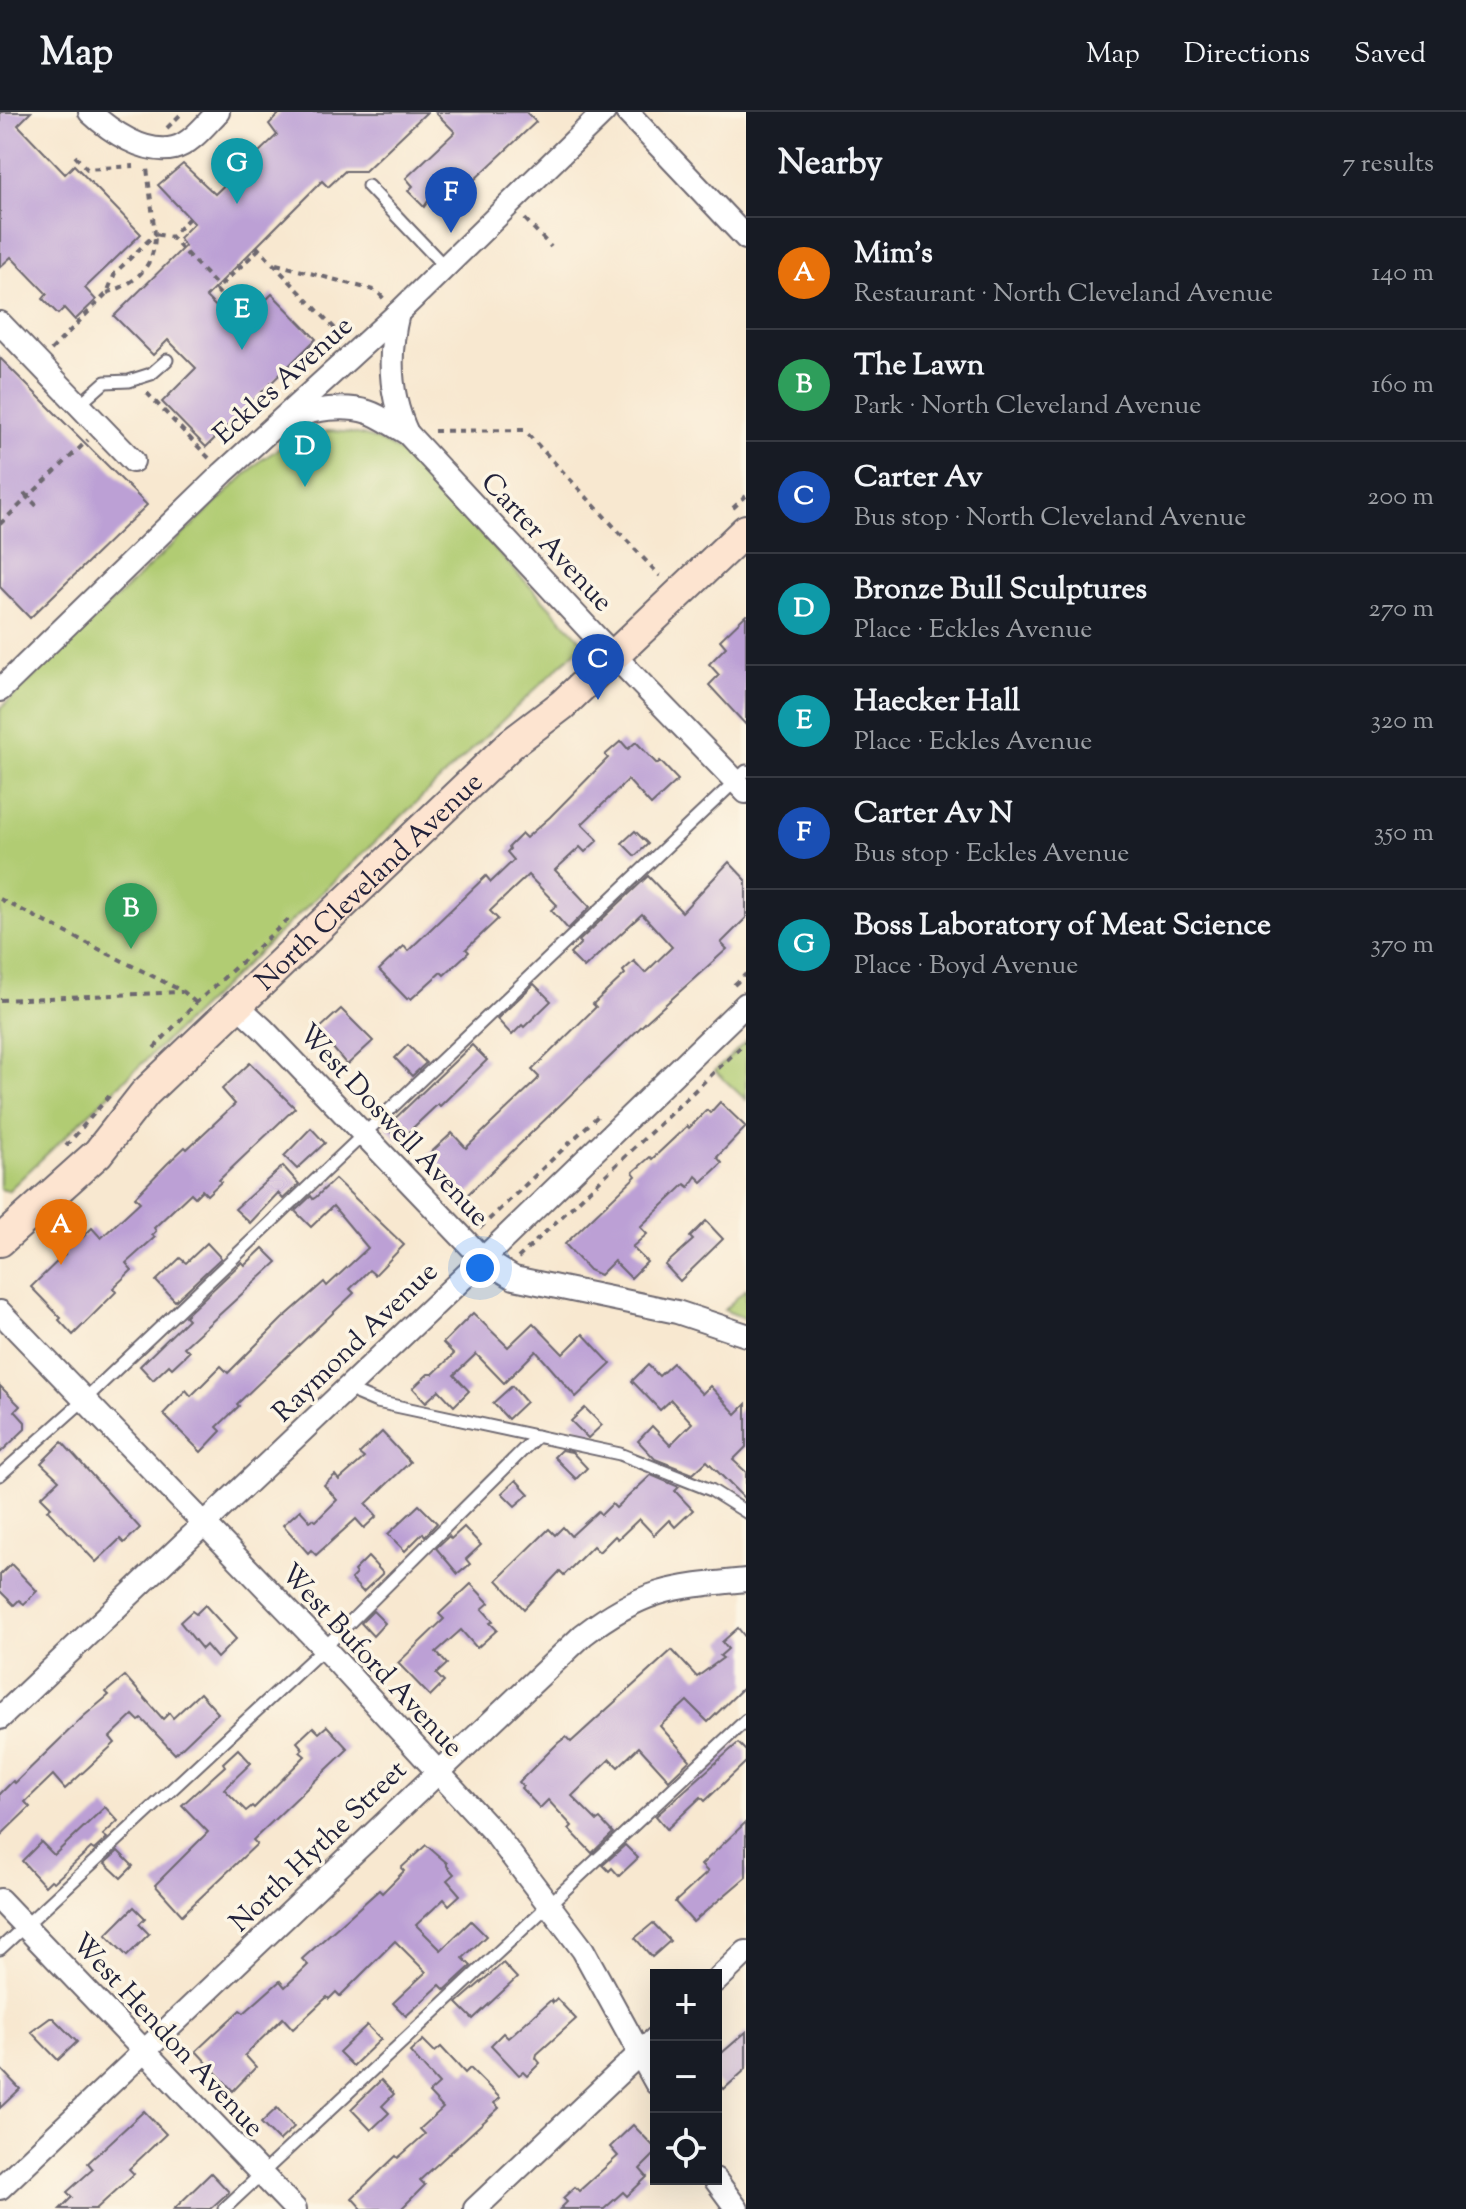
<!DOCTYPE html>
<html lang="en">
<head>
<meta charset="utf-8">
<style>
  body { margin:0; font-family:"Sorts Mill Goudy",serif; background:#242831; color:#f1f3f6 }
  .controls { position:absolute; right:24px; bottom:24px; display:grid; overflow:hidden; border-radius:0px; box-shadow:0 8px 32px #0002 }
  .controls button { width:72px; height:72px; display:grid; place-items:center; padding:0; border:0; border-bottom:2px solid #363941; background:#171b24; color:#f1f3f6; font:40px sans-serif }
  .you { position:absolute; left:480px; top:1156px; width:28px; height:28px; margin:-20px; border:6px solid #fff; border-radius:50%; background:#1a73e8; box-shadow:0 0 0 12px #1a73e833 }
  .badge { display:grid; place-items:center; width:52px; height:52px; border-radius:50%; background:#1f6fb2; color:#fff; font-size:26px; font-weight:700 }
  .pin { position:absolute; translate:-50% -66px; filter:drop-shadow(0 2px 4px #0008) }
  .pin::after { content:''; position:absolute; top:42px; width:28px; height:24px; background:inherit; clip-path:polygon(0 0,100% 0,50% 100%) }
  .list { margin:0; padding:0; list-style:none }
  h2 { display:flex; justify-content:space-between; align-items:center; height:104px; margin:0; padding:0 32px; font-size:34px }
  h2 small { font-size:26px; font-weight:400; color:#9ea1a6 }
  .list li { display:grid; grid-template-columns:52px 1fr auto; gap:24px; align-items:center; box-sizing:border-box; height:112px; padding:0 32px; border-top:2px solid #363941 }
  .list b { display:block; font-size:30px; white-space:nowrap }
  .list p { margin:0; font-size:26px; white-space:nowrap; color:#9ea1a6 }
  .list em { font-size:26px; font-style:normal; color:#9ea1a6 }
  .icon { flex:none; width:44px; height:44px; fill:none; stroke:currentColor; stroke-width:2; stroke-linecap:round; stroke-linejoin:round }
  .map { position:relative; flex:none; width:746px; height:2097px; overflow:hidden }
  header { display:flex; align-items:center; gap:48px; box-sizing:border-box; height:112px; padding:0 40px; background:#171b24; border-bottom:2px solid #363941 }
  header strong { font-size:38px }
  nav { display:flex; gap:44px; margin-inline-start:auto; font-size:28px }
  main { display:flex }
  aside { flex:1; background:#171b24 }
  .map>svg:first-child { display:block }
  .green { fill:#b1cc73; stroke:#6a7757; stroke-width:2 }
  .building { fill:#bca0d5 }
  .lines { fill:none; stroke-linecap:round; stroke-linejoin:round }
  .service-casing { stroke:#6d676f; stroke-width:15 }
  .minor-casing { stroke:#6d676f; stroke-width:26 }
  .secondary-casing { stroke:#6d676f; stroke-width:34 }
  .path { stroke:#6d676f; stroke-width:4; stroke-dasharray:6 6; stroke-linecap:butt }
  .service { stroke:#fff; stroke-width:11 }
  .minor { stroke:#fff; stroke-width:22 }
  .secondary { stroke:#fde4d0; stroke-width:30 }
  .path-bridge { stroke:#6d676f; stroke-width:4; stroke-dasharray:6 6; stroke-linecap:butt }
  .labels { text-anchor:middle; stroke-width:7; stroke-linejoin:round; paint-order:stroke }
  .street-label { font-size:28px; fill:#22223b; stroke:#fcf5e5 }
</style>
</head>
<body>
<header>
<strong>Map</strong>
<nav><a>Map</a><a>Directions</a><a>Saved</a></nav>
</header>
<main>
<div class="map">
<svg width="746" height="2097" viewBox="0 0 746 2097">
  <rect width="100%" height="100%" fill="#fcf5e5"/>
  <filter id="ink" filterUnits="userSpaceOnUse"><feTurbulence type="fractalNoise" baseFrequency=".0125" numOctaves="2"/><feDisplacementMap in="SourceGraphic" scale="16" xChannelSelector="R" yChannelSelector="G"/><feConvolveMatrix kernelMatrix="1 2 1 2 8 2 1 2 1" color-interpolation-filters="sRGB"/></filter>
  <filter id="wash" filterUnits="userSpaceOnUse"><feTurbulence type="fractalNoise" baseFrequency=".006" numOctaves="4" result="noise"/><feDisplacementMap in="SourceGraphic" scale="32" xChannelSelector="R" yChannelSelector="G"/><feGaussianBlur stdDeviation="1.8" result="paint"/><feColorMatrix in="noise" values="0 0 0 0 0 0 0 0 0 0 0 0 0 0 0 0 0 1.4 0 .05"/><feComposite in="paint" operator="in"/></filter>
  <g filter="url(#wash)">
    <rect width="100%" height="100%" fill="#f8e8d0"/>
    <g class="green">
      <path d="M329,319C360,320 383,327 408,346L584,531L8,1079L0,1077V597L260,349L295,326Z"/>
      <path d="M746,929V988L715,959Z"/>
      <path d="M746,1177V1207L724,1198Z"/>
    </g>
    <g id="blocks">
      <g class="building">
        <path d="M0,0H31L18,13L65,62L74,53L141,122L85,176L96,188L75,208L64,196L58,202L43,187L47,182L11,145L0,155Z"/>
        <path d="M281,0H427L365,59H345L328,75L322,69L206,185L238,216L272,182L316,227L206,335L162,290L196,256L168,228L153,243L114,204L185,134L179,126L194,111L158,73L183,52L215,82L277,23L269,12Z"/>
        <path d="M435,0H526L536,10L440,100L428,89L424,95L408,79L413,74L406,66L455,20Z"/>
        <path d="M0,246L147,393L30,506L0,475Z"/>
        <path d="M746,503V613L709,573L719,563L709,552L726,535L720,528Z"/>
        <path d="M621,629L628,637L636,630L657,652L660,649L678,668L651,693L628,668L582,712L598,728L585,740L580,735L555,758L590,795L568,817L551,798L557,793L528,763L490,799L498,807L466,837L469,840L444,863L441,860L411,887L409,885L407,887L379,858L404,834L408,839L486,764L491,770L514,748L507,740L510,737L509,735L522,722L526,726L550,705L608,646L605,643Z"/>
        <path d="M635,719L648,732L635,744L622,731Z"/>
        <path d="M729,750L746,768V806L721,831L727,837L646,910L464,1086L425,1046L452,1021L466,1036L537,968L539,965L532,958L596,895L593,892L625,862L623,859L634,849L645,861L672,835L642,802L584,856L570,842L581,831L579,829L648,764L682,800Z"/>
        <path d="M534,872L551,889L524,915L522,913L512,923L497,907Z"/>
        <path d="M341,897L373,929L347,953L318,918Z"/>
        <path d="M408,933L426,951L412,964L395,946Z"/>
        <path d="M472,933L487,948L440,994L438,992L399,1029L386,1015Z"/>
        <path d="M250,951L295,996L219,1068L221,1070L207,1083L202,1078L195,1085L191,1081L154,1116L156,1119L152,1123L155,1125L126,1151L132,1158L113,1176L116,1180L73,1223L59,1208L61,1206L31,1175L65,1142L48,1125L66,1107L83,1125L92,1116L101,1126L140,1090L135,1085L167,1052L185,1035L187,1037L235,992L222,977Z"/>
        <path d="M720,990L746,1015L717,1045L722,1051L702,1070L696,1064L689,1075L685,1072L640,1115L647,1122L632,1135L647,1150L631,1166L614,1149L600,1163L589,1158L565,1132L636,1064L633,1060L650,1045L652,1047L687,1014L689,1016L707,998L710,1001Z"/>
        <path d="M311,1016L325,1031L297,1057L284,1044Z"/>
        <path d="M283,1054L299,1072L283,1087L278,1081L250,1111L235,1097Z"/>
        <path d="M335,1067L404,1133L375,1163L369,1158L350,1177L354,1181L237,1292L239,1294L217,1315L221,1319L201,1340L163,1302L186,1278L191,1284L221,1254L228,1261L282,1207L324,1170L327,1174L368,1136L333,1094L311,1115L295,1099L311,1084L313,1087L316,1085Z"/>
        <path d="M706,1109L723,1127L680,1169L665,1153L693,1128L690,1125Z"/>
        <path d="M207,1131L221,1146L175,1189L156,1169L180,1146L186,1151Z"/>
        <path d="M263,1136L277,1150L184,1235L189,1240L172,1256L169,1253L153,1268L140,1254L188,1207L185,1204L242,1150L245,1153Z"/>
        <path d="M473,1201L508,1235L533,1211L563,1242L583,1222L611,1252L576,1285L536,1239L504,1271L476,1242L454,1263L469,1279L454,1294L439,1278L426,1290L413,1276L428,1262H433L454,1242L443,1231Z"/>
        <path d="M673,1251L702,1282L710,1274L736,1302L746,1292V1335L733,1348L746,1360V1388L707,1349L693,1362L655,1347L638,1329L652,1314L670,1333L692,1311L671,1288L660,1298L632,1269L648,1253L659,1264Z"/>
        <path d="M0,1274L20,1294L15,1299L25,1310V1317L0,1341Z"/>
        <path d="M512,1274L526,1290L508,1307L493,1291Z"/>
        <path d="M585,1296L602,1313L588,1326L571,1309Z"/>
        <path d="M382,1320L410,1350L366,1392L377,1404L364,1416L356,1407L316,1443L311,1438L308,1441L283,1413L300,1398L310,1409L313,1407L316,1409L337,1388L324,1373L335,1363L339,1368L364,1346L359,1342Z"/>
        <path d="M62,1330L140,1416L124,1431L120,1427L96,1450L47,1398L51,1395L41,1385L59,1368L41,1351Z"/>
        <path d="M561,1338L572,1340L587,1356L576,1367L554,1345Z"/>
        <path d="M651,1363L679,1375L675,1379L693,1398L675,1415L669,1408L654,1423L639,1407L618,1427L615,1424L599,1440L593,1434L564,1463L560,1459L524,1497L497,1468L549,1417L555,1423L563,1415L571,1424L598,1399L601,1403L612,1392L616,1396Z"/>
        <path d="M516,1368L529,1382L515,1394L502,1381Z"/>
        <path d="M419,1393L437,1411L425,1424L423,1421L405,1439L388,1422Z"/>
        <path d="M464,1415L481,1433L466,1447L470,1452L458,1462L436,1436L449,1424L451,1427Z"/>
        <path d="M368,1445L383,1461L363,1480L351,1467L356,1462L354,1459Z"/>
        <path d="M11,1452L37,1479L24,1492L19,1488L14,1493L0,1479V1463Z"/>
        <path d="M471,1472L489,1491L482,1497L493,1509L490,1511L497,1518L477,1536L461,1518L436,1540L447,1552L436,1562L444,1570L430,1584L398,1551L444,1507L439,1502Z"/>
        <path d="M205,1493L236,1527L217,1546L206,1533L202,1537L180,1510L192,1499L196,1502Z"/>
        <path d="M373,1499L385,1511L373,1524L361,1511Z"/>
        <path d="M738,1516L746,1526V1573L708,1610L687,1589L660,1614L690,1648L669,1668L639,1635L618,1655L610,1647L572,1684L597,1709L600,1707L613,1721L592,1741L569,1717L572,1714L548,1688L540,1696L521,1676L523,1674L519,1670L558,1631L566,1625L571,1630L672,1538L697,1565L723,1546L720,1544L728,1537L722,1530Z"/>
        <path d="M125,1564L163,1607L169,1601L173,1606L200,1581L218,1601L175,1642L142,1607L139,1609L133,1603L110,1625L115,1631L65,1677L53,1663L25,1690L30,1695L0,1724V1682L13,1669L15,1671L84,1604L109,1583L106,1580Z"/>
        <path d="M327,1614L348,1637L253,1728L257,1732L182,1803L155,1773L208,1720L182,1693L225,1654L223,1651L238,1637L251,1651L224,1677L246,1699L252,1694L254,1696L305,1644L300,1640L303,1637L297,1630L313,1615L319,1621Z"/>
        <path d="M738,1631L746,1639V1650L705,1689L701,1685L667,1717L656,1704Z"/>
        <path d="M105,1695L118,1709L103,1723L107,1726L94,1738L91,1736L54,1770L51,1768L45,1774L22,1749L41,1730L54,1743Z"/>
        <path d="M746,1710V1765L693,1810L675,1790L708,1760L701,1753Z"/>
        <path d="M426,1733L447,1751V1754L454,1762L447,1768L460,1783L449,1793L444,1787L416,1813L441,1838L471,1809L486,1824L463,1846L471,1854L445,1878L440,1873L406,1904L393,1891L426,1860L395,1829L340,1884L336,1880L329,1887L327,1885L293,1917L283,1906L245,1943L256,1955L233,1979L196,1939L240,1898L244,1901L280,1869L285,1875L308,1853L302,1847L379,1778L382,1781L404,1759L401,1756Z"/>
        <path d="M625,1733L638,1746L619,1764L612,1756L609,1759L603,1753Z"/>
        <path d="M118,1739L133,1754L121,1766L105,1751Z"/>
        <path d="M134,1795L145,1806L139,1812L149,1822L127,1844L106,1823Z"/>
        <path d="M653,1811L670,1829L652,1845L635,1826Z"/>
        <path d="M503,1851L517,1866L473,1907L457,1891Z"/>
        <path d="M557,1887L576,1907L537,1942L536,1946L540,1951L527,1964L523,1960L519,1963L491,1933L503,1921L508,1926L551,1888L553,1891Z"/>
        <path d="M50,1906H53L77,1930L58,1948L31,1920Z"/>
        <path d="M367,1913L381,1927L353,1954L339,1940Z"/>
        <path d="M746,1920V1957L724,1977L716,1969V1946Z"/>
        <path d="M423,1928L435,1940L441,1935L465,1961L470,1956L500,1986L494,1991L499,1996L420,2068L425,2073L401,2097H362L352,2086L396,2044L398,2046L425,2022L420,2017L443,1996L429,1981L439,1972L410,1940Z"/>
        <path d="M0,1956L20,1977L0,1996Z"/>
        <path d="M381,1968L394,1982L382,1994L389,2001L371,2018L351,1997Z"/>
        <path d="M277,1996L294,2015L279,2029L261,2011Z"/>
        <path d="M144,1999L166,2022L129,2057L134,2062L96,2097H60L72,2085L67,2080L93,2057L88,2051Z"/>
        <path d="M633,2013L656,2037V2041L640,2057L647,2065L627,2084L623,2080L604,2097H560L567,2090L563,2086L575,2075L579,2079L618,2044L610,2035Z"/>
        <path d="M211,2061L229,2080L210,2097H174Z"/>
      </g>
    </g>
  </g>
  <g filter="url(#ink)">
    <use href="#blocks" fill-opacity="0" stroke="#6d676f" stroke-width="2"/>
    <g class="lines">
      <g class="service-casing">
        <g id="service">
          <path d="M368,74L444,154"/>
          <path d="M79,293L105,270L129,269L151,262L167,248"/>
          <path d="M348,1274L358,1282L377,1290L620,1342L711,1378L746,1400"/>
          <path d="M0,1363L84,1288L746,659"/>
          <path d="M0,1837L324,1536L537,1324"/>
          <path d="M224,2097L746,1608"/>
        </g>
      </g>
      <g class="minor-casing">
        <g id="minor">
          <path d="M90,0C110,19 145,43 174,36C191,32 206,12 218,0"/>
          <path d="M627,0L746,126"/>
          <path d="M398,201C388,242 389,283 407,321L596,525L746,680"/>
          <path d="M0,211L133,349"/>
          <path d="M287,306C312,298 342,292 368,300C381,304 395,315 407,321"/>
          <path d="M0,578L223,361L398,201L604,0"/>
          <path d="M238,894L263,917L483,1147L514,1166L677,1200L746,1223"/>
          <path d="M0,1200L324,1536L496,1723L583,1838L656,1971"/>
          <path d="M0,1606L483,1147L746,892"/>
          <path d="M0,1788L295,2097"/>
          <path d="M716,1869L746,1840"/>
          <path d="M715,2067L737,2097"/>
          <path d="M0,2076L583,1523C643,1477 673,1475 746,1468"/>
          <path d="M475,2097L656,1926"/>
        </g>
      </g>
      <g class="secondary-casing">
        <g id="secondary">
          <path id="s1" d="M0,1129L98,1041L145,981L512,631L562,593L746,418"/>
        </g>
      </g>
      <g class="path">
        <path d="M167,16L183,0"/>
        <path d="M75,44L87,57L134,54"/>
        <path d="M189,106L171,125L219,176"/>
        <path d="M525,107L551,135"/>
        <path d="M256,134L344,226"/>
        <path d="M276,152L377,179L384,187"/>
        <path d="M107,181C136,171 155,155 155,122L171,125"/>
        <path d="M245,208L216,178L259,137"/>
        <path d="M51,238L107,181L115,161L155,122L147,56"/>
        <path d="M147,281L209,346"/>
        <path d="M434,319L524,318L660,464"/>
        <path d="M733,396L746,384"/>
        <path d="M0,412L88,328"/>
        <path d="M0,787L184,880L196,891"/>
        <path d="M734,873L746,862"/>
        <path d="M0,888L182,880"/>
        <path d="M154,936L196,891L292,804"/>
        <path d="M66,1034L110,983"/>
        <path d="M480,1116L601,1001"/>
        <path d="M518,1146L746,930"/>
      </g>
      <use href="#service" class="service"/>
      <use href="#minor" class="minor"/>
      <use href="#secondary" class="secondary"/>
      <path class="path-bridge" d="M24,381L39,396"/>
    </g>
  </g>
  <g class="labels">
    <g class="street-label">
      <text transform="translate(282 267) rotate(-42)" y="10">Eckles Avenue</text>
      <text transform="translate(548 429) rotate(47)" y="10">Carter Avenue</text>
      <text dy="10" stroke="none"><textPath href="#s1" startOffset="516">North Cleveland Avenue</textPath></text>
      <text transform="translate(395 1012) rotate(47)" y="10">West Doswell Avenue</text>
      <text transform="translate(354 1229) rotate(-44)" y="10">Raymond Avenue</text>
      <text transform="translate(373 1547) rotate(47)" y="10">West Buford Avenue</text>
      <text transform="translate(317 1733) rotate(-44)" y="10">North Hythe Street</text>
      <text transform="translate(169 1922) rotate(47)" y="10">West Hendon Avenue</text>
    </g>
  </g>
</svg>
<div class="controls">
<button>+</button>
<button>−</button>
<button><svg class="icon" aria-label="locate" viewBox="0 0 24 24"><circle cx="12" cy="12" r="6"/><path d="M12 2v4M12 18v4M2 12h4M18 12h4"/></svg></button>
</div>
<div class="you"></div>
<div class="pin badge" style="left:61px;top:1153px;background:#e8710a">A</div>
<div class="pin badge" style="left:131px;top:837px;background:#2e9e5b">B</div>
<div class="pin badge" style="left:598px;top:588px;background:#1a4fb4">C</div>
<div class="pin badge" style="left:305px;top:375px;background:#0f9aa8">D</div>
<div class="pin badge" style="left:242px;top:238px;background:#0f9aa8">E</div>
<div class="pin badge" style="left:451px;top:121px;background:#1a4fb4">F</div>
<div class="pin badge" style="left:237px;top:92px;background:#0f9aa8">G</div>
</div>
<aside>
<h2>Nearby<small>7 results</small></h2>
<ul class="list">
<li><span class="badge" style="background:#e8710a">A</span><div><b>Mim's</b><p>Restaurant · North Cleveland Avenue</p></div><em>140 m</em></li>
<li><span class="badge" style="background:#2e9e5b">B</span><div><b>The Lawn</b><p>Park · North Cleveland Avenue</p></div><em>160 m</em></li>
<li><span class="badge" style="background:#1a4fb4">C</span><div><b>Carter Av</b><p>Bus stop · North Cleveland Avenue</p></div><em>200 m</em></li>
<li><span class="badge" style="background:#0f9aa8">D</span><div><b>Bronze Bull Sculptures</b><p>Place · Eckles Avenue</p></div><em>270 m</em></li>
<li><span class="badge" style="background:#0f9aa8">E</span><div><b>Haecker Hall</b><p>Place · Eckles Avenue</p></div><em>320 m</em></li>
<li><span class="badge" style="background:#1a4fb4">F</span><div><b>Carter Av N</b><p>Bus stop · Eckles Avenue</p></div><em>350 m</em></li>
<li><span class="badge" style="background:#0f9aa8">G</span><div><b>Boss Laboratory of Meat Science</b><p>Place · Boyd Avenue</p></div><em>370 m</em></li>
</ul>
</aside>
</main>
</body>
</html>
